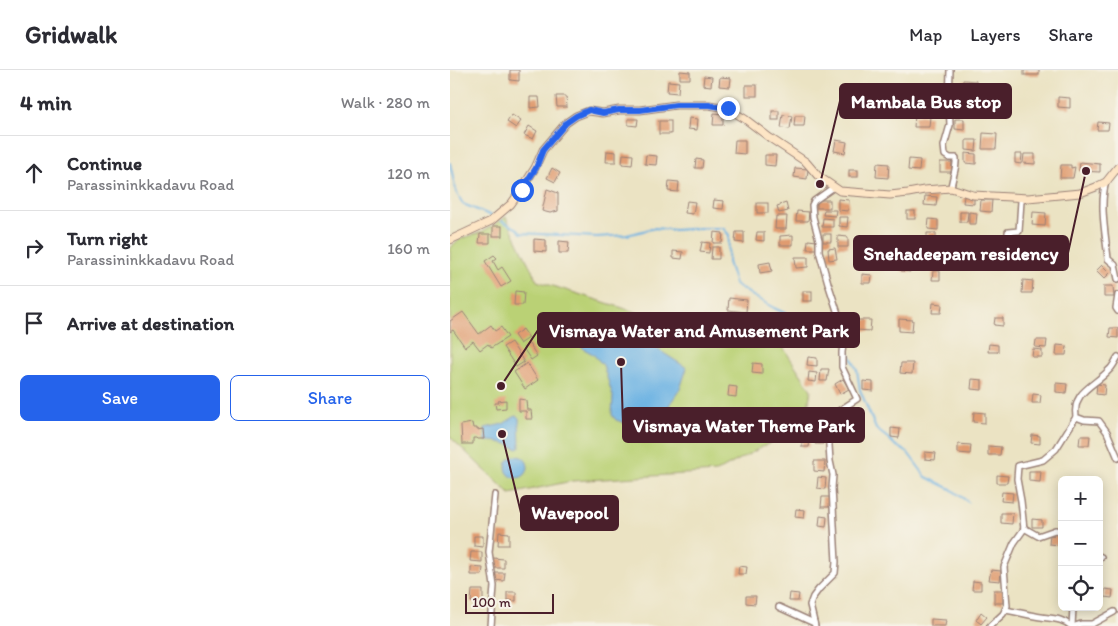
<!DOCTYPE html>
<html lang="en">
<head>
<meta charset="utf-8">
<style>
  body { margin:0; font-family:Itim,sans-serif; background:#f2f2f3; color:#2b2b33 }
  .controls { position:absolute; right:15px; bottom:15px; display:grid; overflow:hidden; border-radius:8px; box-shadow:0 2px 12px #0003 }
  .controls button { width:45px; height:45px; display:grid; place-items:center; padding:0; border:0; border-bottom:1px solid #e1e1e2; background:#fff; color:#2b2b33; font:25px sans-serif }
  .scale { position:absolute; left:15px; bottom:12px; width:89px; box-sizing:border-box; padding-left:5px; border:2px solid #4a1f2b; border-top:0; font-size:14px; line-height:18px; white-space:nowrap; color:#4a1f2b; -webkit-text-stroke:4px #f7f3e8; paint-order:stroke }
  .stop { position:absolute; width:15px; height:15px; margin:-11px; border:4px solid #2563eb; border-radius:50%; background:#fff }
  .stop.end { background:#2563eb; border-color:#fff; box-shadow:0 1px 5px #0008 }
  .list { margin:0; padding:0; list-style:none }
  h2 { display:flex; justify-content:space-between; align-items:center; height:65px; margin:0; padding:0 20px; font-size:21px }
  h2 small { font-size:16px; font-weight:400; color:#7c7c81 }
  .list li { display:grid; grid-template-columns:32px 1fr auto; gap:15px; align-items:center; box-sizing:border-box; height:75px; padding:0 20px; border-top:1px solid #e1e1e2 }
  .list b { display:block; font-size:19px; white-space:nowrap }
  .list p { margin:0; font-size:16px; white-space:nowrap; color:#7c7c81 }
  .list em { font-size:16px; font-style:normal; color:#7c7c81 }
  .actions { display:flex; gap:10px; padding:15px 20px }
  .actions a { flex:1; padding:11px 0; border:1px solid #2563eb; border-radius:8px; text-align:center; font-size:18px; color:#2563eb }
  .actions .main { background:#2563eb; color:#fff }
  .icon { flex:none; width:28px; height:28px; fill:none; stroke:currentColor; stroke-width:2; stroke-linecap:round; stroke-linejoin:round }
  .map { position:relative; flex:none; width:668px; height:556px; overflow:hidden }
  header { display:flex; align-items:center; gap:30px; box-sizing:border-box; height:70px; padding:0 25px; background:#fff; border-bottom:1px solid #e1e1e2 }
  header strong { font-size:24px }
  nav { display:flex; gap:28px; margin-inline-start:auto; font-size:18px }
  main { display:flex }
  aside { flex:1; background:#fff }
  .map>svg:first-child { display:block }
  .green { fill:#bad175; stroke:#827850 }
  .water { fill:#6cb2e3; stroke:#5b6887 }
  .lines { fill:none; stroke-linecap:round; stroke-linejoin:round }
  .stream { stroke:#6cb2e3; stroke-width:2 }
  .building { fill:#e09b6f }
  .minor-casing { stroke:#9a8177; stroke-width:8 }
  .secondary-casing { stroke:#9a8177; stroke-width:9 }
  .minor { stroke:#fff; stroke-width:5 }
  .secondary { stroke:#fde5c5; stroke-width:7 }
  .route { stroke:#2563eb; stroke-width:6 }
  .leader { fill:none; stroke:#4a1f2b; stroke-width:2 }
  .callout-dot { fill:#4a1f2b; stroke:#f7f3e8; stroke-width:2 }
  .callout { fill:#4a1f2b; stroke:#4a1f2b; stroke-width:2 }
  .callout-label { font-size:19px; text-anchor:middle; font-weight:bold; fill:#fff }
</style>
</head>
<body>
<header>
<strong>Gridwalk</strong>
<nav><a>Map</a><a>Layers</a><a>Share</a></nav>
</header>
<main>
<aside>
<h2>4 min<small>Walk · 280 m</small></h2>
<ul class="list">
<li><svg class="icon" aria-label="ahead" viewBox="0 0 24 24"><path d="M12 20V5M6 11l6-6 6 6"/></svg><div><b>Continue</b><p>Parassininkkadavu Road</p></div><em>120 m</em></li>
<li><svg class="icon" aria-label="right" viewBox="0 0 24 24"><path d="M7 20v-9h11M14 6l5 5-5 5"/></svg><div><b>Turn right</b><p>Parassininkkadavu Road</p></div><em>160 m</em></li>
<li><svg class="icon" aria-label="arrive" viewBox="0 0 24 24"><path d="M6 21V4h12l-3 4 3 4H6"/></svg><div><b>Arrive at destination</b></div></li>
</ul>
<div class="actions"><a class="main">Save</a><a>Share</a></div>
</aside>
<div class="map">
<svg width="668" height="556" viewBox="0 0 668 556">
  <rect width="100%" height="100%" fill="#f7f3e8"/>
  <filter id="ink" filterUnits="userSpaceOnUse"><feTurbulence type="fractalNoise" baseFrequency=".02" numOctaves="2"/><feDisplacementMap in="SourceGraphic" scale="10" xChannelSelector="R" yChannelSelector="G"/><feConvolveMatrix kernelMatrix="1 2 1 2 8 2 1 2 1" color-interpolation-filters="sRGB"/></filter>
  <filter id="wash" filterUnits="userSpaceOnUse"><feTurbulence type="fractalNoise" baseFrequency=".0096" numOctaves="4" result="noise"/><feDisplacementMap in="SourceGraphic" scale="20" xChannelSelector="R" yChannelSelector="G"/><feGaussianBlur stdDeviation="1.12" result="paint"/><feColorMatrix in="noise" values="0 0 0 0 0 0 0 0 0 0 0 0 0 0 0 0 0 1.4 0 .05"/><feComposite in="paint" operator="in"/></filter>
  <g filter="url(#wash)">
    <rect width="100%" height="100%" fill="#ebe3c3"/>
    <path class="green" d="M56,147L87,211L195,245L266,251L325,265L361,320L355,354L266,402L122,411L60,424L0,367V180C7,166 18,168 31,162C39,158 48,152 56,147Z"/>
    <g class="water">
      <path d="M149,259L193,270L237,298L230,319L201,362L166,350L162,345L163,326L153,295L143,284L132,278L137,268Z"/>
      <path d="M67,346L69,348L70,378L68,379C64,378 61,375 57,374C50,372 43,371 36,371L35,358L53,354L64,347Z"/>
      <circle cx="67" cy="397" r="11"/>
    </g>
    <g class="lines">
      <g class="stream">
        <path d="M0,93L6,122L13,134L42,146"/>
        <path d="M52,151L68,159L71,163L147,167L177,165L205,158L225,160L250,158H273L279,165L278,192L285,214L303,226L324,238L390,269"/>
        <path d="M397,279L407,300L410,320L426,359L439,369L445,375L458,383L476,407L501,419L518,432"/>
      </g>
    </g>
    <g id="blocks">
      <g class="building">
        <path d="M60,0H69V11L60,10Z"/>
        <rect x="574" y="0" width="15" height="5"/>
        <path d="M230,1L240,2V9H230Z"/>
        <path d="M254,6L262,7L261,16L253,15Z"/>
        <path d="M270,7L281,8L280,17L269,16Z"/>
        <path d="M513,10L526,11V21L512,20Z"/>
        <path d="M218,11L229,12L228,23L217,22Z"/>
        <rect x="296" y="15" width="11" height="11"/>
        <path d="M106,26H116L117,37H107Z"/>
        <path d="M80,27H89L90,37L80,38Z"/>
        <path d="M608,27L620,28V38L608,37Z"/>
        <rect x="322" y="41" width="7" height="9"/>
        <path d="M264,43L273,44V55H263Z"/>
        <path d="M62,45L71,51L66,58L57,52Z"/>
        <path d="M333,45L342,46L340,59L331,58Z"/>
        <path d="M465,45L480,46L479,57H464Z"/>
        <path d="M345,46H355L354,56H344Z"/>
        <path d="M239,48L248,49L247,60L238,59Z"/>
        <path d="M178,49H188L187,56L178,55Z"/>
        <path d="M505,49H514V60L505,59Z"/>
        <rect x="209" y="51" width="12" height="13"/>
        <path d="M648,52L659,53L658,60H647Z"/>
        <path d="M79,56L87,61L83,69L74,65Z"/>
        <path d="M533,63L547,64L546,79H532Z"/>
        <path d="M285,70H295V84L284,83Z"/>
        <path d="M386,70L397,72L395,83L384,81Z"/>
        <path d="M516,70H527L526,81L516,80Z"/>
        <path d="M157,81L166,82V92H156Z"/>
        <path d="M515,83L526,84V94L515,93Z"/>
        <path d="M173,84L183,85L182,95L172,94Z"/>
        <path d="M565,84H572L571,94L565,93Z"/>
        <path d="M574,84H585V94L573,93Z"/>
        <path d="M196,85L207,86L206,95L195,94Z"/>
        <path d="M315,85H326L325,96L315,95Z"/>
        <path d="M246,89L253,90L252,98H245Z"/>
        <path d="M459,89L470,90L469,101L458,100Z"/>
        <rect x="490" y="92" width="12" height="10"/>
        <path d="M630,92L650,94V102L629,101Z"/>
        <path d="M427,93L439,94L438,108L426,107Z"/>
        <path d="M611,95H621V98L625,97L623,108H610Z"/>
        <path d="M102,98L110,103L105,112L97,108Z"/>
        <path d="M345,98L358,99L357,109L344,107Z"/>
        <rect x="399" y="100" width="9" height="7"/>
        <path d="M219,111L229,112L228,122L218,121Z"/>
        <path d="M97,119L108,123V141L100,143L92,141Z"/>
        <path d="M475,126L487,127L486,136L474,135Z"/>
        <path d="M514,126L524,127V134L513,133Z"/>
        <path d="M388,129L399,130L398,141L388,140Z"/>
        <path d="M264,130L274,131L273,139L263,138Z"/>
        <rect x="367" y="130" width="13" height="8"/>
        <path d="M531,130H542L541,142L530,141Z"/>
        <path d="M237,131L245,132L243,144L235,143Z"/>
        <rect x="307" y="133" width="11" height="10"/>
        <path d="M336,133L338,141L329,143L327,136Z"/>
        <path d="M374,140H386L385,146L373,145Z"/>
        <path d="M347,141L359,142L358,151H346Z"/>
        <rect x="457" y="141" width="8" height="8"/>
        <path d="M510,142H518L517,152H510Z"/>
        <path d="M519,142L527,143L526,154H519Z"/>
        <path d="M583,142L596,143L595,156L582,155Z"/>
        <path d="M326,146H337L336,159H325Z"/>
        <path d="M389,147H398L397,157L389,156Z"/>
        <path d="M373,148L383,149V157H372Z"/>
        <path d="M479,149L488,150V160L478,159Z"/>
        <rect x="43" y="156" width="9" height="10"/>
        <path d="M264,162L273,163L272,173H263Z"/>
        <path d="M286,162H294V173L285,172Z"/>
        <path d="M307,162H314V171L306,170Z"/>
        <path d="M477,163H486V170L477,169Z"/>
        <path d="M30,164H40V173H29Z"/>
        <rect x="373" y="164" width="8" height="8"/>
        <path d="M343,165V175H330V166Z"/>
        <path d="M388,166L398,167V177H388Z"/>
        <path d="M84,169L96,170V182L84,181Z"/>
        <path d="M358,170L367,171V179H357Z"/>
        <path d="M109,171L119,172L118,183H109Z"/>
        <path d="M252,172L260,173L259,183L250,182Z"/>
        <path d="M262,177H269V189H261Z"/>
        <path d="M385,178L387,189L379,190L378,179Z"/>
        <path d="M223,181L233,182L232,189L223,188Z"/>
        <path d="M44,185L47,188L43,191L48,200L52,197L61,211L51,217L35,191Z"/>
        <path d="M345,187H358V197L346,198Z"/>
        <path d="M320,192L322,201L310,203L309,194Z"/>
        <path d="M451,193L461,194L460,202L451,201Z"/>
        <path d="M652,195L660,203L654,209L646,201Z"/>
        <path d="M483,201H490V210H482Z"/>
        <path d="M412,204L422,205L421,213H412Z"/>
        <path d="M573,210L583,211L582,223H572Z"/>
        <path d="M654,216H663L664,227H654Z"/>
        <path d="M65,221L74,222L73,235H64Z"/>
        <rect x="353" y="221" width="9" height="10"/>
        <path d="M279,228L297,230L296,242L278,240Z"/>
        <path d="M483,233L492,234L491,243H482Z"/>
        <path d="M13,242L29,264L41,255L45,261L51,257L58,267L41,278L38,274L30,280L23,271L15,277L3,260L0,262V251Z"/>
        <path d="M545,248H553V256L544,255Z"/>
        <path d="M449,249L463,250L462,262L449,261Z"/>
        <path d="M408,250H421L420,261L407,260Z"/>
        <path d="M660,258H668V268L659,267Z"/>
        <path d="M73,259L79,268L70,274L64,265Z"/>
        <path d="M586,270H597L596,278L585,277Z"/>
        <path d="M61,272L74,292L66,297L53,277Z"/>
        <path d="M79,274L87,286L81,290L73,278Z"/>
        <path d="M539,274L548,275V282H538Z"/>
        <path d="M607,275L617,276L616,285H606Z"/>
        <path d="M583,279L592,280V287H582Z"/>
        <path d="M358,287L367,288V296L357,295Z"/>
        <path d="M77,293L88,310L75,319L64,302Z"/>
        <path d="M303,293L312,294V304L302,303Z"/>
        <path d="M451,293H463L462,304L450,303Z"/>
        <path d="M371,299H379L377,311H370Z"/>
        <path d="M359,302L367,303L366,312L358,311Z"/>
        <path d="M393,309L399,319L390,324L385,314Z"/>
        <path d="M522,309L532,310V320L521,319Z"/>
        <path d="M413,311L423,312V321L413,320Z"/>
        <path d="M606,313L617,314L616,323L606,322Z"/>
        <path d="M647,314L655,315L654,325L646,324Z"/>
        <path d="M279,316L287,317L286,327L278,326Z"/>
        <path d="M583,324L591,325L590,333H582Z"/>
        <path d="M69,329L76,330L77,340H81L82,349H76V341H69Z"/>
        <path d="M56,330V338L46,339L45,333H49L48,331Z"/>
        <path d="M524,342L535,343V353L523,352Z"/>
        <path d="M22,353L23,358H27V360L33,359L34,369H28L27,368H23V374H12L11,355Z"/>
        <path d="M441,358L450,359L449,368L441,367Z"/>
        <path d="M366,363L374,364L373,374H365Z"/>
        <path d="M582,365L590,366V374L581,373Z"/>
        <path d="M630,366H640L639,375H629Z"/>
        <path d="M352,368L360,369L359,377H352Z"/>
        <path d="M508,374L521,375L520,384L508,383Z"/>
        <path d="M538,376L551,377L550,385H538Z"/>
        <path d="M475,382L486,383L485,390L475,389Z"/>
        <path d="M364,391H375L374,402L364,401Z"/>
        <path d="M579,401H591L590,412L579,411Z"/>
        <path d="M547,405L558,406L557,413H547Z"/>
        <path d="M368,407L376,408L375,419L367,418Z"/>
        <path d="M552,422L563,423L562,432L551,431Z"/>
        <path d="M372,427H380L379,437H371Z"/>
        <path d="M346,439L355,440L354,448L345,447Z"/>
        <path d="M551,443H563L562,454L551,453Z"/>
        <path d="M370,446L377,447L376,457L369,456Z"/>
        <path d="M582,449L592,450V457H582Z"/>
        <path d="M49,462L59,463V475H48Z"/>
        <path d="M600,465L609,466V475L599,474Z"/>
        <path d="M24,466H33V477L24,476Z"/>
        <path d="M21,482H32V492L20,491Z"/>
        <path d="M43,488L54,489V498H43Z"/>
        <path d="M289,496L297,497L296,504H288Z"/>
        <path d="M21,497L33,498L32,505H21Z"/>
        <path d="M541,500L551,501L550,511L539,510Z"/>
        <path d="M44,503H55L54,511L44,510Z"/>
        <path d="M523,511L531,512V520H522Z"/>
        <path d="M655,519L663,520L662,528L654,527Z"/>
        <path d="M22,520H33V532H21Z"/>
        <rect x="544" y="520" width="9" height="13"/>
        <path d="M57,522H66V531L57,530Z"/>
        <path d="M340,523L349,524L348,531H339Z"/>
        <path d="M296,526H306L305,534L296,533Z"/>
        <path d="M531,542L537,547L531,554L526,550Z"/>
        <path d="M481,549L496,550L495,556H481Z"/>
      </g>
    </g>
  </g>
  <g filter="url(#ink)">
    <use href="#blocks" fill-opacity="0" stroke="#9a8177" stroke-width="1"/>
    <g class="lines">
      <g class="minor-casing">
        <g id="minor">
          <path d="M500,0L499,34L500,55L494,76L495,85L500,88H506C507,99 502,107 501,118"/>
          <path d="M656,112C649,134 656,167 658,189L665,195L668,209"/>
          <path d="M508,196L530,185L558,186V162L569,161L571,131L575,129"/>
          <path d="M668,225L666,238L668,241"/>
          <path d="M668,287C665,291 663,297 659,300C645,316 622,321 626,347L634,350L649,351L657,362L668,388"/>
          <path d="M574,458L588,466L605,460L612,461"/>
          <path d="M649,486L651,487"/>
          <path d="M329,537L364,553"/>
          <path d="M555,540C567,542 579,545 591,547C602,549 612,548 621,556"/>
          <path d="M41,556L44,516L39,482L45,425"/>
          <path d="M365,556L360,535L363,527L369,519L385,503L386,492L382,418L383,405L380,391L378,360L390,340L407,329L392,297V282L394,269L392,256L378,213L369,181V170L363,147L362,135L364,131L384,117"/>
          <path d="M540,556L553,544L557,536L554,497L564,473L574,459L571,431L567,409L568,396L593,390L606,379L626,347"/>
          <path d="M622,556L623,537"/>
          <path d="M625,556L631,554H642L664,542"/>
        </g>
      </g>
      <g class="secondary-casing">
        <path id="secondary" d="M0,170L41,151L61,134L71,120L85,98L93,80L116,53L126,46L139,41L153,43L169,40H190L226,35H259L277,38L295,49L320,68L356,92L368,106L390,121L440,125L458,123L474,120L501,118L523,125L578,128L630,123L646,117L656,112L668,97"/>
      </g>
      <use href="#minor" class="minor"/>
      <use href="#secondary" class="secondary"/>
    </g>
  </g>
  <g class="lines" filter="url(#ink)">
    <path class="route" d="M72,120L86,98L93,80L116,53L126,46L139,40L153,43L169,40H190L226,35H259L278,38"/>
  </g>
  <path class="leader" d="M370 114L390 31M636 101L618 183M51 316L88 260M171 292L173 355M52 364L71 443"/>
  <g class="callout-dot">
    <circle cx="370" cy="114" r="5"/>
    <circle cx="636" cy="101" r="5"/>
    <circle cx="51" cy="316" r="5"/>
    <circle cx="171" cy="292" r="5"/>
    <circle cx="52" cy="364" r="5"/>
  </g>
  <g class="callout">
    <rect x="390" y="14" width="171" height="34" rx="5"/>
    <rect x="404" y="166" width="214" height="34" rx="5"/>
    <rect x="88" y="243" width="321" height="34" rx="5"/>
    <rect x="173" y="338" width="241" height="34" rx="5"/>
    <rect x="71" y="426" width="97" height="34" rx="5"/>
  </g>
  <g class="callout-label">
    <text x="476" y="38">Mambala Bus stop</text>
    <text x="511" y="190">Snehadeepam residency</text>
    <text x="249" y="267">Vismaya Water and Amusement Park</text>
    <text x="294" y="362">Vismaya Water Theme Park</text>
    <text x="120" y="449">Wavepool</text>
  </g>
</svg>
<div class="controls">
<button>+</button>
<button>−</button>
<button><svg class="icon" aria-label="locate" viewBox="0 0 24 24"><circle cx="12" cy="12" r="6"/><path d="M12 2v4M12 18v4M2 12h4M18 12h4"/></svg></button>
</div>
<div class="scale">100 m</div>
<div class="stop" style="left:72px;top:120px"></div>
<div class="stop end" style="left:278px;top:38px"></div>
</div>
</main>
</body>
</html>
